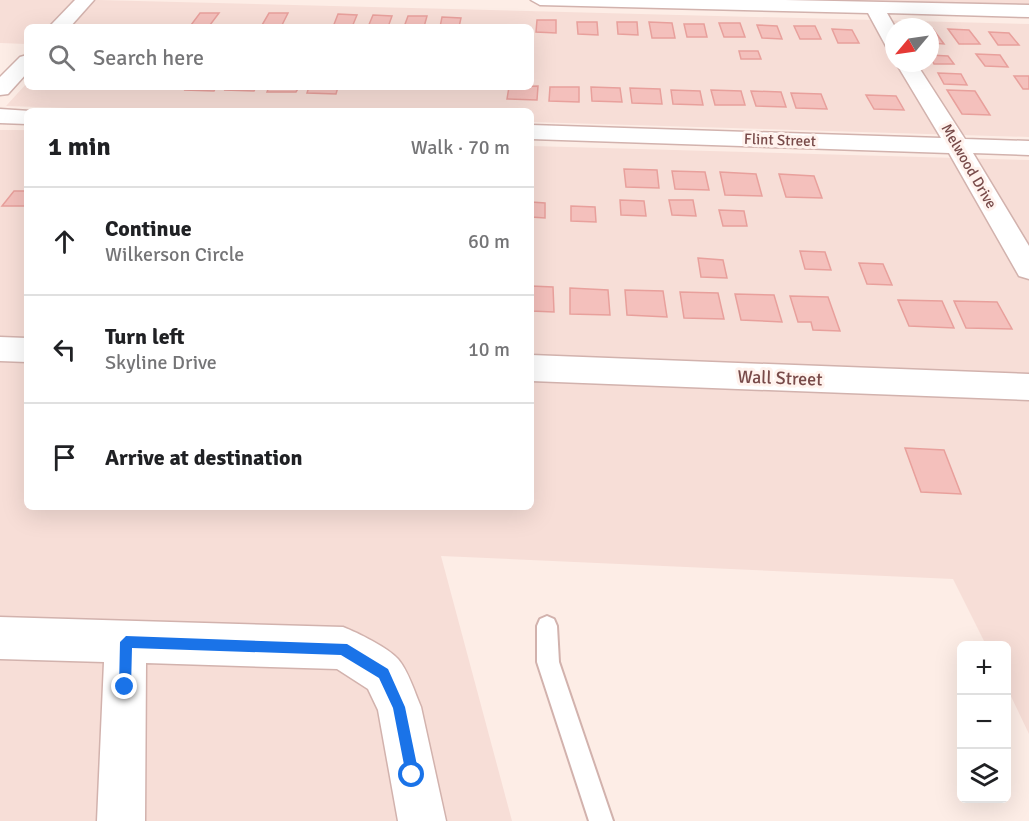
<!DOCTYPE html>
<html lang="en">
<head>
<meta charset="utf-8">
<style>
  body { margin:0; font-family:Signika,sans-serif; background:#f2f2f2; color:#202124 }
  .controls { position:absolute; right:18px; bottom:18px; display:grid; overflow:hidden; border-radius:9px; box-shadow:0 6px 24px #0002 }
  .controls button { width:54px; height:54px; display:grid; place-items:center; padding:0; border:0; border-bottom:2px solid #e0e0e0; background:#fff; color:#202124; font:30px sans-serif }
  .compass { position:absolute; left:885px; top:18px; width:54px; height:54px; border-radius:50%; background:#fff; box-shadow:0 6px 24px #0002; rotate:241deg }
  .stop { position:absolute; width:18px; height:18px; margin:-14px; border:4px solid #1a73e8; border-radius:50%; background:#fff }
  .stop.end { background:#1a73e8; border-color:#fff; box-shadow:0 2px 6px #0008 }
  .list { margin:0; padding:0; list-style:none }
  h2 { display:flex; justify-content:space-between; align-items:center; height:78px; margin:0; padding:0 24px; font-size:26px }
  h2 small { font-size:20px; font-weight:400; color:#757577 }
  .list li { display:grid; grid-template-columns:39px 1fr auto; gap:18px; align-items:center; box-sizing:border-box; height:108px; padding:0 24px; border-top:2px solid #e0e0e0 }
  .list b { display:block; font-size:22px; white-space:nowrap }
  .list p { margin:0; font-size:20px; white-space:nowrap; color:#757577 }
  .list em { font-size:20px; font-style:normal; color:#757577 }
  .icon { flex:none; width:33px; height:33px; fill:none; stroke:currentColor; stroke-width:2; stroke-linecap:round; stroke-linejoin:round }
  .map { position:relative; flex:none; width:1029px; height:821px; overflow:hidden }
  .search { position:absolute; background:#fff; box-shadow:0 6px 24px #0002; left:24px; top:24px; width:510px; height:66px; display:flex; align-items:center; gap:15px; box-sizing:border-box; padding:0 21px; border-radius:9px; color:#757577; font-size:22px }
  .panel { position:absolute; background:#fff; box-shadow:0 6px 24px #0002; left:24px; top:108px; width:510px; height:402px; border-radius:9px }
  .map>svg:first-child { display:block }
  .residential { fill:#f7ded7; fill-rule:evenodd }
  .building { fill:#f4c0bc; stroke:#e8a09c; stroke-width:1.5 }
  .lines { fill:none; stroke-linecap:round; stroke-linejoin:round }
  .lane-casing { stroke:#d2b2ad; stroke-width:4 }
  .street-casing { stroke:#d2b2ad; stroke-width:3 }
  .lane { fill:#fff; fill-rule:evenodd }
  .street { fill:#fff; fill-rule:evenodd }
  .route { fill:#1a73e8 }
  .labels { text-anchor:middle; stroke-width:6; stroke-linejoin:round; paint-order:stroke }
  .far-street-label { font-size:15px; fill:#784a49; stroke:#fff2ed }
  .street-label { font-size:18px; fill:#784a49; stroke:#fff2ed }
</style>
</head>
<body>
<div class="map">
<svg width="1029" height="821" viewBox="0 0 1029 821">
  <rect width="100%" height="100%" fill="#fdede6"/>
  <g class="residential">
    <path d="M0,0H98L1029,24V137L531,122V111H162L6,106L27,83V87H531V27H27V44L0,43ZM894,27H930V63H894Z"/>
    <path d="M833,0H1029V5Z"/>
    <path d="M0,130H27V507H531V146L1029,160V734L1007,688L1006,646L986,645L953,579L441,556L512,821H0Z"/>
  </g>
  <g class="building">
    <path d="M200,13H219L210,25H191Z"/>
    <path d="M269,13H288L282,25H262Z"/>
    <path d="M338,14L357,15L352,27H333Z"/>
    <path d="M373,15L392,16L388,27H368Z"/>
    <path d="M408,16H427L424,27H404Z"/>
    <path d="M442,17L461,18L459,27H440Z"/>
    <path d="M537,20H556V33L536,32Z"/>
    <path d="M577,22H597L598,35L578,34Z"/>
    <path d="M617,22H637L638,35L618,34Z"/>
    <path d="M649,22L672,23L675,38H652Z"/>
    <path d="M719,23H740L745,37H724Z"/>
    <path d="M684,24H704L707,37H687Z"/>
    <path d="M757,25L777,26L782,39L762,38Z"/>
    <path d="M794,26H815L821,39H800Z"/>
    <path d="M832,29L852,30L859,43H838Z"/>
    <path d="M930,29H933L944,44L930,43Z"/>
    <path d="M948,29L969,30L980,44H959Z"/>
    <path d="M989,32L1009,33L1019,45H998Z"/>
    <path d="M739,51H758L761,59H741Z"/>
    <path d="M976,54L1000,55L1008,67L985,66Z"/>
    <path d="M930,55L948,56L954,64H934Z"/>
    <path d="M938,73L961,74L967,85L944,84Z"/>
    <path d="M1014,76H1029V89H1023Z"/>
    <path d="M538,86L537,100L507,99L509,87Z"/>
    <path d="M187,87H216L214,91L185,90Z"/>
    <path d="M227,87H256L254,91L225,90Z"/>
    <path d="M269,87H299L296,92H267Z"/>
    <path d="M309,87H338L336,94L307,93Z"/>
    <path d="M550,87H579V102L549,101Z"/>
    <path d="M591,87L620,88L622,102L592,101Z"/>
    <path d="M630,88L660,89L662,104L632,103Z"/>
    <path d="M671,90L700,91L703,105L673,104Z"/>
    <path d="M711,90L741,91L745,105H715Z"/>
    <path d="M947,90L975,91L990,115L962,114Z"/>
    <path d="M751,91L781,92L786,107L756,106Z"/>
    <path d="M791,93L821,94L827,109L796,108Z"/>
    <path d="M866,95L896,96L904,110L874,109Z"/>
    <path d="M624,169L657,170L659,188L626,187Z"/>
    <path d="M672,171L705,172L709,190L675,189Z"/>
    <path d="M720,172L756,174L762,196L725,195Z"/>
    <path d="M779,174L814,176L822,198L786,197Z"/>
    <path d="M14,191H27L25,206H2Z"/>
    <path d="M620,200L644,201L646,216L621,215Z"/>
    <path d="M669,200H693L696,216L672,215Z"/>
    <path d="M531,202L545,203V218L531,217Z"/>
    <path d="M571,206L595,207L596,222L571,221Z"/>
    <path d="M719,210L744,211L747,226H723Z"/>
    <path d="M800,251L825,252L831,270L805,269Z"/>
    <path d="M698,258L723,260L727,278L701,277Z"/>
    <path d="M859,263L883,264L892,285L867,284Z"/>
    <path d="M531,286L553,287L554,312L531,311Z"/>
    <path d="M570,288L608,290L610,315L570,314Z"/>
    <path d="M625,290L663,291L667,317L627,315Z"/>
    <path d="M680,292L718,293L724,319L684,318Z"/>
    <path d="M735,294L774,295L782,322L741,320Z"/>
    <path d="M790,296L828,297L840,331L813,330L811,322H798Z"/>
    <path d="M898,300L942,301L954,328L909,326Z"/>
    <path d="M954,301L997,302L1012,329L966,328Z"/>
    <path d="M905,448L944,450L961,494L921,492Z"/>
  </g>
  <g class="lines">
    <g class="lane-casing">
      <path id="lane" d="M547,616L554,619L557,626L559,662L613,821H589L537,662V626L540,619Z"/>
    </g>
    <g class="street-casing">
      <g id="street">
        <path d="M75,0H94L70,27H49Z"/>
        <path d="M531,0H785L1029,5V17L887,13L895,27L894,50L887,48L868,13L540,5Z"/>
        <path d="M27,55V73L8,94L0,95V77L20,57Z"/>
        <path d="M896,63H916L965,139L1029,141V155L973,153L1029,246V279L1019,276L949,153L531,139V125L941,138Z"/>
        <path d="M0,109L30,111H27V124L0,123Z"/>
        <path d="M0,337L27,338V362L0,361Z"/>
        <path d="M531,355L1029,374V400L531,381Z"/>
        <path d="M0,617L343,627C358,633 387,647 398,659C408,670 415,693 421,707L446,821H398L378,710L368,689L337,669L146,663L145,821H97L104,662L0,659Z"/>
      </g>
    </g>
    <use href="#lane" class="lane"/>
    <use href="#street" class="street"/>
  </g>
  <path class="route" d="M126,636L347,644L388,669L405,707L419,775L417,780H408L406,775L393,708L379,678L341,655L132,648L131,687L125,693L119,687L120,642Z"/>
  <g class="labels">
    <g class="far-street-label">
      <text transform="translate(780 140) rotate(2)" y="5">Flint Street</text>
      <text transform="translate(969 166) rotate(60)" y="5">Melwood Drive</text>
    </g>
    <g class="street-label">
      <text transform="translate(780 378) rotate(2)" y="6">Wall Street</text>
    </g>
  </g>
</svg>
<div class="controls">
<button>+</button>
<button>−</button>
<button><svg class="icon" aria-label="layers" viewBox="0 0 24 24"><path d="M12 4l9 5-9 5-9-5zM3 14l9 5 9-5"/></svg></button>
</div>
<svg class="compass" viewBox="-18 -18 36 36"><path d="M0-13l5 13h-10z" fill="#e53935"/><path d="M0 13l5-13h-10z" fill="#757577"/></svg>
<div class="stop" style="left:412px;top:775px"></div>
<div class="stop end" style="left:125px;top:687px"></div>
<div class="search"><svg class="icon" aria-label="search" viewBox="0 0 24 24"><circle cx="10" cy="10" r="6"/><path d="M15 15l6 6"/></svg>Search here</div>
<section class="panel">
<h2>1 min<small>Walk · 70 m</small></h2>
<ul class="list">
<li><svg class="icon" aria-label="ahead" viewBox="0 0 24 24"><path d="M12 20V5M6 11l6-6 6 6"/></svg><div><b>Continue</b><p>Wilkerson Circle</p></div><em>60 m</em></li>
<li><svg class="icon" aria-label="left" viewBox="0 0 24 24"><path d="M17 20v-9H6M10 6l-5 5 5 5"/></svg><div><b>Turn left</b><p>Skyline Drive</p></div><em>10 m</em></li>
<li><svg class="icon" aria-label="arrive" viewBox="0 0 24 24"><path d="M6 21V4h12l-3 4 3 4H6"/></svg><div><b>Arrive at destination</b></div></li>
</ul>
</section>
</div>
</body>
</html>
